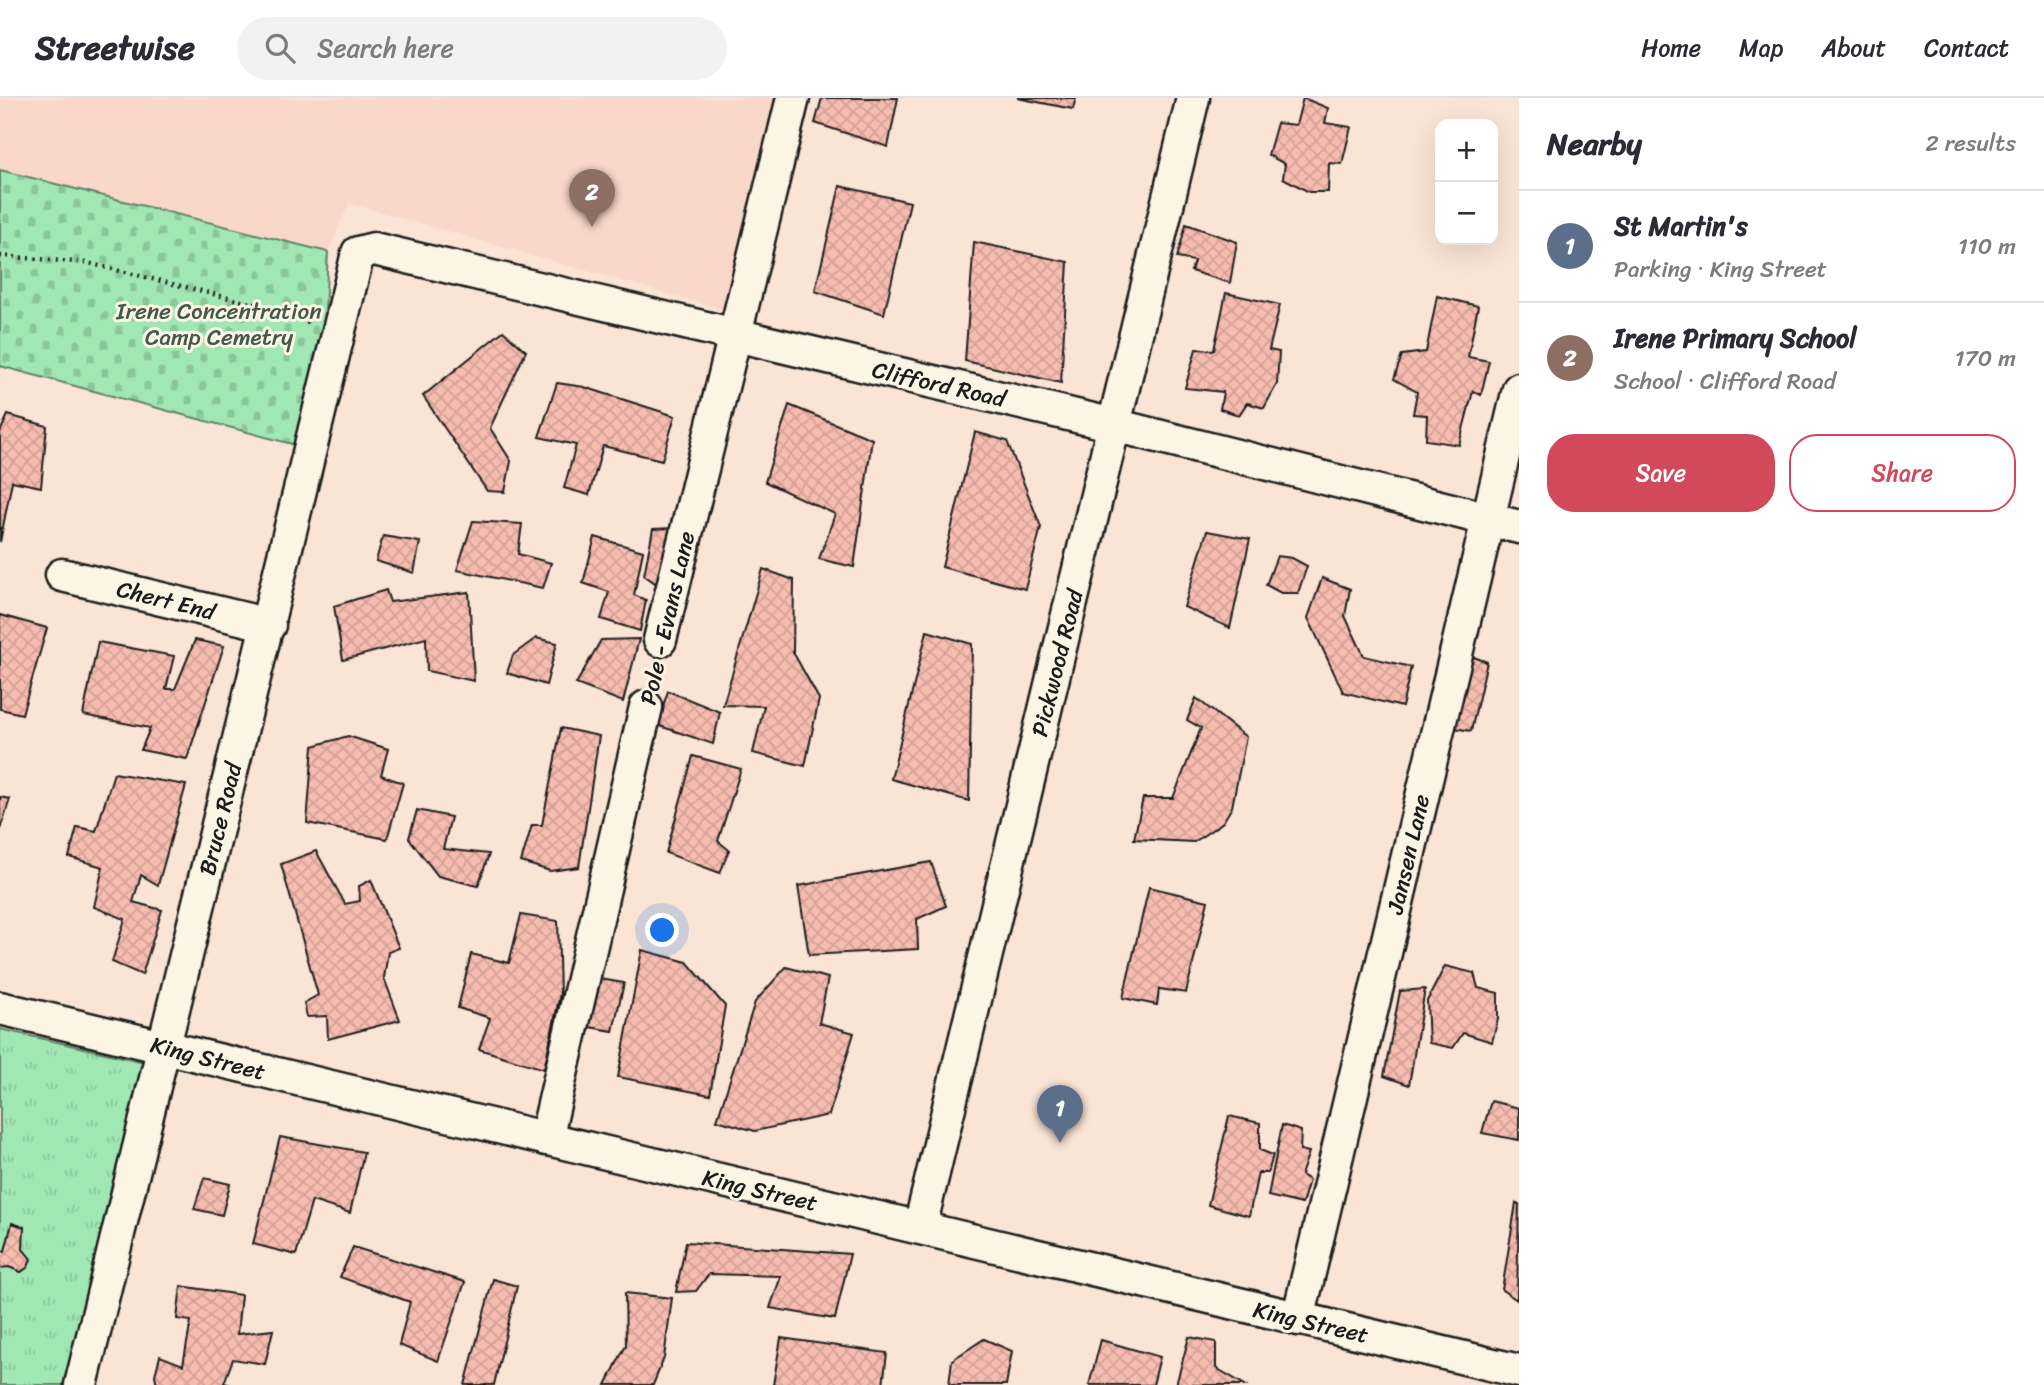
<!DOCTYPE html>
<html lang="en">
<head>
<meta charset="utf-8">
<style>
  body { margin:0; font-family:Sriracha,sans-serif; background:#f2f2f3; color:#2b2b33 }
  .controls { position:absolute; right:21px; top:21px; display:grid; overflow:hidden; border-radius:14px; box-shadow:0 7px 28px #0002 }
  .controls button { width:63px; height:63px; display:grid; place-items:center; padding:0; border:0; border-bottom:2px solid #e1e1e2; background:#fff; color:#2b2b33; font:35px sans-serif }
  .you { position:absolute; left:663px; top:833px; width:24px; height:24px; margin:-18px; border:5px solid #fff; border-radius:50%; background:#1a73e8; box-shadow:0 0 0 10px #1a73e833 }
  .badge { display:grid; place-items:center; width:46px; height:46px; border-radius:50%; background:#d1495b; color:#fff; font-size:23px; font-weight:700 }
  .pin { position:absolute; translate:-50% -58px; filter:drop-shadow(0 2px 4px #0008) }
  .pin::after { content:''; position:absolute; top:37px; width:24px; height:21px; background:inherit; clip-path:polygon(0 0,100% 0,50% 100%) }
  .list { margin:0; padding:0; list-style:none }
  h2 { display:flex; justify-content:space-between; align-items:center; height:91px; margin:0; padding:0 28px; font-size:30px }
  h2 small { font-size:23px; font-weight:400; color:#7c7c81 }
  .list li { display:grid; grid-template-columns:46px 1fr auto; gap:21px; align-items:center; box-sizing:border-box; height:112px; padding:0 28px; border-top:2px solid #e1e1e2 }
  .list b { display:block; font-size:26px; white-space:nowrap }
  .list p { margin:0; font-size:23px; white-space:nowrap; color:#7c7c81 }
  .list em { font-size:23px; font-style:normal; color:#7c7c81 }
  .actions { display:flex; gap:14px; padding:21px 28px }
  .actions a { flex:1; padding:16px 0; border:2px solid #d1495b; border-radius:28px; text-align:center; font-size:24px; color:#d1495b }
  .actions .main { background:#d1495b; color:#fff }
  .icon { flex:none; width:38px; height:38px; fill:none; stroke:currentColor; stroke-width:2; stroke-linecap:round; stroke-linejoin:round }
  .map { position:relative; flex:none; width:1519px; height:1287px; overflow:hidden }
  header { display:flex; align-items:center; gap:42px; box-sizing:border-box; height:98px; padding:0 35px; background:#fff; border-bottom:2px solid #e1e1e2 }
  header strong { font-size:33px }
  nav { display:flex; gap:38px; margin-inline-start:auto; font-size:24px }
  .search { width:490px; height:63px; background:#f2f2f3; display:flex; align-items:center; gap:18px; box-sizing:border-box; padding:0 24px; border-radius:38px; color:#7c7c81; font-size:26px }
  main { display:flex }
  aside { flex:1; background:#fff }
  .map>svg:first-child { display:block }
  .built { fill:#f9d8ca }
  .cemetery { fill:url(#cemetery-stones); stroke:#5e8268; stroke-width:2 }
  .park { fill:url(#park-tufts); stroke:#5e8268; stroke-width:2 }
  .building { fill:url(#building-cross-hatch); stroke:#1c1c1c; stroke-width:2 }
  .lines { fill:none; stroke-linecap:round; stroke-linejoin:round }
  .minor-casing { stroke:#1c1c1c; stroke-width:37 }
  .path { stroke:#1c1c1c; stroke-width:4.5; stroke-dasharray:2 5; stroke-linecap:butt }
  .minor { stroke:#fcf5e5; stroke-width:32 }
  .labels { text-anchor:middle; stroke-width:6; stroke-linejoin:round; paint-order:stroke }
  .park-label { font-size:23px; fill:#44594a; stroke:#fcf5e5 }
  .street-label { font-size:23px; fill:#1c1c1c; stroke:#fcf5e5 }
</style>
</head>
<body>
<header>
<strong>Streetwise</strong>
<div class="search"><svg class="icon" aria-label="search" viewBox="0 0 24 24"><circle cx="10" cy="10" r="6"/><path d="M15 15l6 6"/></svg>Search here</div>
<nav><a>Home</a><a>Map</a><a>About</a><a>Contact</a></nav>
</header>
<main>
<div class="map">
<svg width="1519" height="1287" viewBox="0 0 1519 1287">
  <defs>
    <pattern id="cemetery-stones" width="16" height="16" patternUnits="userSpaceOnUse" patternTransform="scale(1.75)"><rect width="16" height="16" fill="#a1e7b4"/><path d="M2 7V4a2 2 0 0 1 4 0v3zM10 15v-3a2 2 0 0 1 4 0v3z" fill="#8ac69a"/></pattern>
    <pattern id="park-tufts" width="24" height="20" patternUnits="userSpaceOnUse" patternTransform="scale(1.75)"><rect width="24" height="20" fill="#a1e7b4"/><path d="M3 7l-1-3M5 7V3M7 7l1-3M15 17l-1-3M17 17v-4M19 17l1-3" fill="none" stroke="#8ac69a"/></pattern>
    <pattern id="building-cross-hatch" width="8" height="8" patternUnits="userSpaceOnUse" patternTransform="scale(1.75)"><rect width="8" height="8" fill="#f7bcb0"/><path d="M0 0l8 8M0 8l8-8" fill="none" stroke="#d3a197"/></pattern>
  </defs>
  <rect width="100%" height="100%" fill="#fae4d5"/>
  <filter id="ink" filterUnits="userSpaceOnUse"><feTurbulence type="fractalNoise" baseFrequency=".0143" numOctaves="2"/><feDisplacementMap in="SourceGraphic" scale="14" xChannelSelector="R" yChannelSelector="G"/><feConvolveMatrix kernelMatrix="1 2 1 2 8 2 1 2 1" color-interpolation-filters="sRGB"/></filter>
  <g filter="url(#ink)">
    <path class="built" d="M0,0H783L731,214L349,105L328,154L0,72Z"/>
    <path class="cemetery" d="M0,72L328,154L318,353L0,268Z"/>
    <path class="park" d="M0,931L149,965L74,1287H0Z"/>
    <g class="building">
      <path d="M822,0H898L888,49L815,25Z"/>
      <path d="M1017,0H1076L1073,11Z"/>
      <path d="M1303,0L1328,10L1325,25L1351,29L1342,66L1329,65L1328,94H1309L1283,80L1285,66L1268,57L1277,25L1296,27Z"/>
      <path d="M840,88L910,104L884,216L815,193Z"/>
      <path d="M1186,126L1237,144L1230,185L1191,173L1194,163L1177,160Z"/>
      <path d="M974,144L1068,164L1061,285L965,263Z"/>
      <path d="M1226,195L1280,207L1269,252L1279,254L1277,286L1264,310L1247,305L1239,317L1220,311L1223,294L1185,290L1196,251L1214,252Z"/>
      <path d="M1437,198L1478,208L1468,259L1489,263L1481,297L1473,293L1459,347L1426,342L1427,317L1413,316L1417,294L1394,281L1402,257L1426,254Z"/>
      <path d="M503,233L526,253L490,330L511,363L505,394L487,393L423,298Z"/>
      <path d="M557,285L584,289L675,318L662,362L603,348L589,397L564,390L576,347L539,339Z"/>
      <path d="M789,307L872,341L854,469L819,461L835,416L765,384Z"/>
      <path d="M8,317L47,328L41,389L12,383L0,444V334Z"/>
      <path d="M975,334L1007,343L1041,429L1025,491L942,469Z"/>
      <path d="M473,423L522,426L518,456L551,465L543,490L457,472Z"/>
      <path d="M673,430L658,487L644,477L653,431Z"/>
      <path d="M1207,433L1250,441L1230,530L1184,509Z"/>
      <path d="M383,438L420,444L414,475L376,463Z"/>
      <path d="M595,439L643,453L634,497L646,502L640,533L601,521L609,494L583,485Z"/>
      <path d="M1277,458L1292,460L1307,468L1298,495H1281L1266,487Z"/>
      <path d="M763,471L794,482L793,554L819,601L805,668L753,655L764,608L723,607Z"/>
      <path d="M1322,480L1350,491L1345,518L1364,558L1411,569L1402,609L1343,594L1308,520Z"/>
      <path d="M386,492L390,504L469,494L474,583L427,573L426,540L343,562L334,508Z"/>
      <path d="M0,517L47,530L22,616L0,611Z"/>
      <path d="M927,533L972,546L969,703L891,681Z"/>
      <path d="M536,540L557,545L546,587L507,575L513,557Z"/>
      <path d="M639,541L623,604L576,586L601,542Z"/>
      <path d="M195,542L224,548L187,661L141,652L150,630L83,617L98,544L174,558L166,591H175Z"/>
      <path d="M1463,555L1487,564L1471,633L1439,627Z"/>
      <path d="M668,593L720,614L713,646L657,627Z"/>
      <path d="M1196,600L1246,639L1232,709L1223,724L1194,744L1134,741L1143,700H1173L1201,630L1187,622Z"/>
      <path d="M561,630L599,638L579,769L550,773L521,764L532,727H542Z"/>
      <path d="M348,638L388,651L381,677L403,685L387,741L307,725L313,648Z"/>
      <path d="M693,658L741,671L718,743L729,752L720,775L666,755Z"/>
      <path d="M114,675L186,687L158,787L141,777L133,804L162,812L142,877L112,864L125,821L94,809L103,769L69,759L77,729L96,733Z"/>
      <path d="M0,699L10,701L0,732Z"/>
      <path d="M417,712L451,719L443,751L489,756L478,788L438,778L409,740Z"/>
      <path d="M316,753L345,806L360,803L359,788L371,782L399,850L388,854L384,880L400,922L328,941L327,918L307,919L304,905L318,897L281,766Z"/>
      <path d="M931,764L946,808L917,821L918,851L809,857L798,788Z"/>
      <path d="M1149,789L1208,803L1186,895L1159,891L1157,907L1123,900Z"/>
      <path d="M521,817L558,823L560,896L544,971L479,951L490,920L458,910L471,856L509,865Z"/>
      <path d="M642,852L687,864L725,908L710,997L618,979Z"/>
      <path d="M1445,868L1474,875L1478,890L1498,895V921L1492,944L1463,935L1453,950L1429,945L1427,903Z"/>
      <path d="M786,869L828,880L819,925L854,935L829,1017L755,1033L717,1022L755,904Z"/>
      <path d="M594,880L624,885L613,933L583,928Z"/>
      <path d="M1425,891L1409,987L1384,978L1400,893Z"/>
      <path d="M1491,1003L1519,1010V1042L1482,1035Z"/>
      <path d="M1229,1018L1260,1025V1052L1273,1057L1268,1075H1258L1249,1118L1208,1107Z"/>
      <path d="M1282,1027L1301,1033L1300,1052L1309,1054L1301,1077L1309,1082L1302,1106L1268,1098Z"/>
      <path d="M280,1039L364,1054L350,1115L312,1103L296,1157L253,1146Z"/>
      <path d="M204,1080L230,1086L222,1117L194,1111Z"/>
      <path d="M1516,1105L1519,1106L1517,1202L1502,1192Z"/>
      <path d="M12,1125L24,1129L23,1151L31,1161L28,1169L21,1174L9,1169L0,1170V1152L5,1153Z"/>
      <path d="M686,1144L850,1156L835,1221L770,1210L781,1178L709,1176L696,1193L676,1194Z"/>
      <path d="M353,1149L465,1184L438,1263L399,1247L410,1204L340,1179Z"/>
      <path d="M493,1181L517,1188L494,1287H465Z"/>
      <path d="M181,1188L241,1197L237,1236L273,1232L265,1266L233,1261L224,1285L231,1287H157L155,1277L160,1258L183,1267L191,1223L177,1221Z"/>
      <path d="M625,1195L672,1200L664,1260L653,1287H606L626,1247Z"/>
      <path d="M1189,1239L1216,1244V1270L1245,1287H1176Z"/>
      <path d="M781,1240L887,1255L883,1287H773Z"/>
      <path d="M984,1241L1012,1253L1006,1287H949L952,1262Z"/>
      <path d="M1101,1242L1160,1259L1153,1287H1089Z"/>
    </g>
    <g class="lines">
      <g class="minor-casing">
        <g id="minor">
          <path d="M62,477L269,527"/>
          <path d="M660,542L793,0"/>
          <path d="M0,910L1519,1273"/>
          <path d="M546,1041L646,609"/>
          <path d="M920,1129L1193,0"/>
          <path d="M1298,1221L1519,291"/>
          <path d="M81,1287L358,155L374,151L1114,327L1519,429"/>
        </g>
      </g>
      <path class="path" d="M0,158L88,165L274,211L312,226"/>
      <use href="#minor" class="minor"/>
    </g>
  </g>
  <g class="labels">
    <g class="park-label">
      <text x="219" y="221">Irene Concentration<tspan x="219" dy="26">Camp Cemetry</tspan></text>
    </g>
    <g class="street-label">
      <text transform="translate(939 286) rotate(13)" y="8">Clifford Road</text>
      <text transform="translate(166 502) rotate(14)" y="8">Chert End</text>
      <text transform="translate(667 520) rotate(-77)" y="8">Pole - Evans Lane</text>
      <text transform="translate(1057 565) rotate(-76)" y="8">Pickwood Road</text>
      <text transform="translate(220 721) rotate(-76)" y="8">Bruce Road</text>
      <text transform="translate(1408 756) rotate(-77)" y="8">Jansen Lane</text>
      <text transform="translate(208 960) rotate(14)" y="8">King Street</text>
      <text transform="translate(760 1092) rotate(13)" y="8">King Street</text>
      <text transform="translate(1311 1224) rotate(13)" y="8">King Street</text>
    </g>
  </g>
</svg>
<div class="controls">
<button>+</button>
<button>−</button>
</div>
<div class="you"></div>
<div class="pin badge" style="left:1060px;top:1045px;background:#5c6f8a">1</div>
<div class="pin badge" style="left:592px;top:129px;background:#8d6e63">2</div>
</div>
<aside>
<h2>Nearby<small>2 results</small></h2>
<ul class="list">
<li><span class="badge" style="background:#5c6f8a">1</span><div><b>St Martin's</b><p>Parking · King Street</p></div><em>110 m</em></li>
<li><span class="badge" style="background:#8d6e63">2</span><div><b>Irene Primary School</b><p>School · Clifford Road</p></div><em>170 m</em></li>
</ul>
<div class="actions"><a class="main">Save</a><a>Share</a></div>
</aside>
</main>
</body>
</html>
